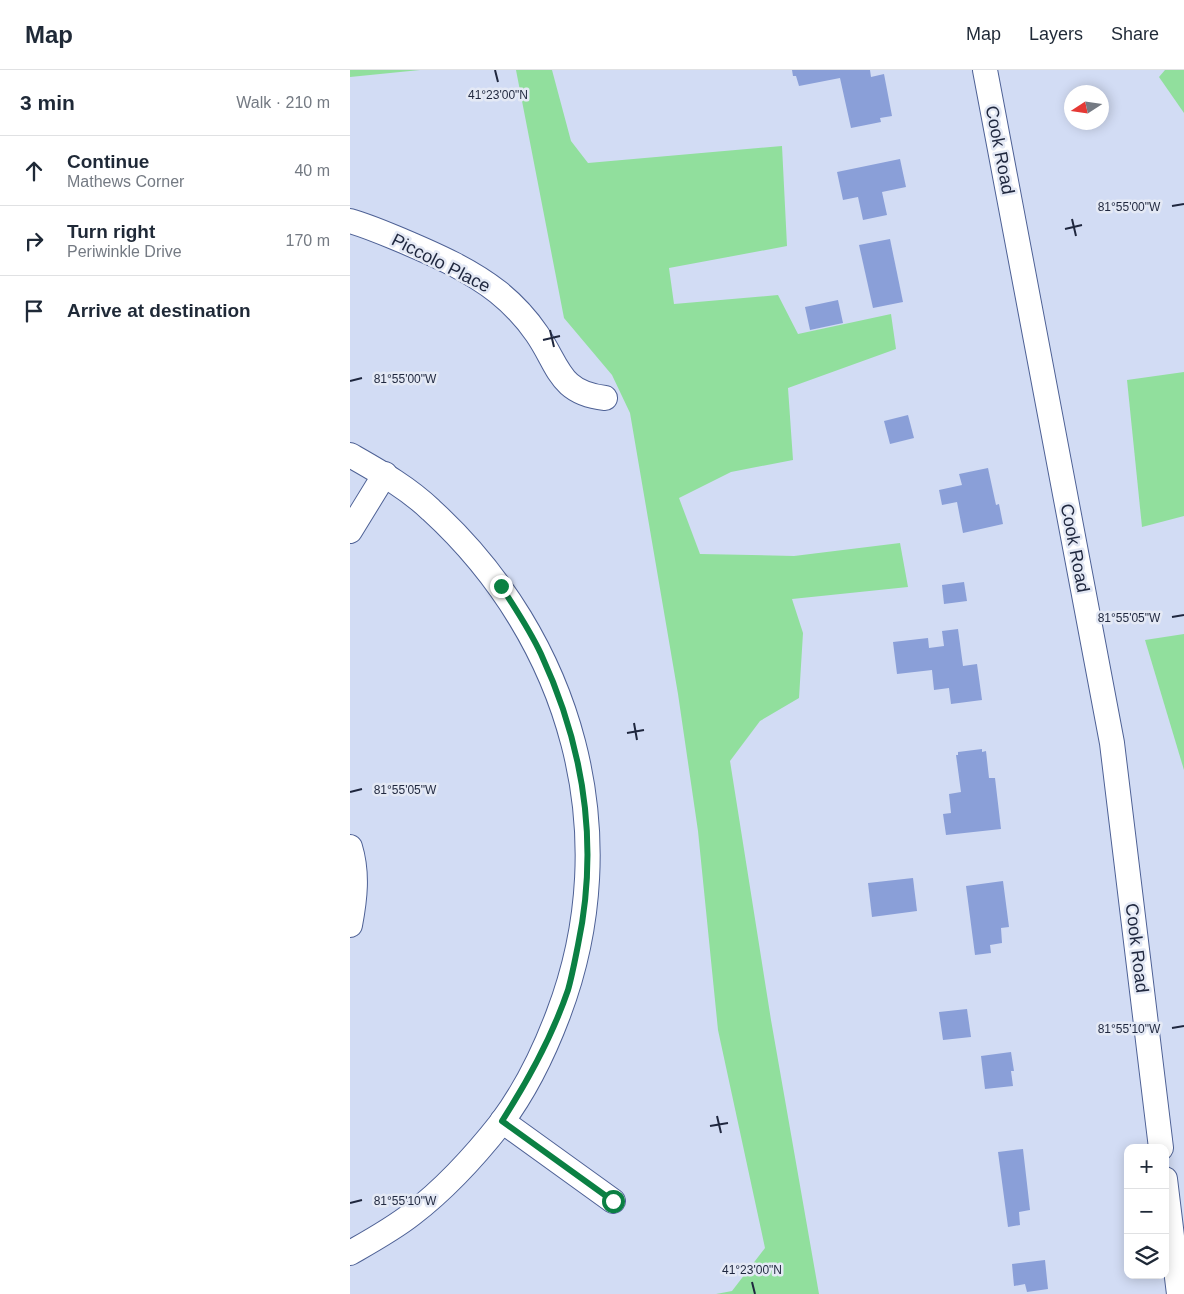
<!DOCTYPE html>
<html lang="en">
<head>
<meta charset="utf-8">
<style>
  body { margin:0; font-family:Helvetica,sans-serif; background:#f2f2f3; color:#1f2937 }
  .controls { position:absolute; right:15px; bottom:15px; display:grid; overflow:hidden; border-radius:10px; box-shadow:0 2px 12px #0003 }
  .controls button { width:45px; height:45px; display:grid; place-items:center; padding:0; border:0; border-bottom:1px solid #e0e1e3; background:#fff; color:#1f2937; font:25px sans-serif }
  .compass { position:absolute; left:714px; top:15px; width:45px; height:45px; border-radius:50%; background:#fff; box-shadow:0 2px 12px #0003; rotate:258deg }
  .stop { position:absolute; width:15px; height:15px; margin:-11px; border:4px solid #0b8043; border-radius:50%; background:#fff }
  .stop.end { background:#0b8043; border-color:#fff; box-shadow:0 1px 5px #0008 }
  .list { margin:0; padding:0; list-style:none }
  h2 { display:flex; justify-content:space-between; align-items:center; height:65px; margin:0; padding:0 20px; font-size:21px }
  h2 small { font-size:16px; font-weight:400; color:#747a83 }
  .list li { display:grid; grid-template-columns:32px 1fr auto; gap:15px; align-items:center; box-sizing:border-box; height:70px; padding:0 20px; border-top:1px solid #e0e1e3 }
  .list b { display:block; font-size:19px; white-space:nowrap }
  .list p { margin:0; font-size:16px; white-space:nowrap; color:#747a83 }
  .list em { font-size:16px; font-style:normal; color:#747a83 }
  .icon { flex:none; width:28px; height:28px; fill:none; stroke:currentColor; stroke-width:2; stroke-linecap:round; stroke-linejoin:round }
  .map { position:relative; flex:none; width:834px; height:1224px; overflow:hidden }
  header { display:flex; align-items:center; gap:30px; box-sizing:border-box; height:70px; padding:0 25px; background:#fff; border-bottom:1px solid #e0e1e3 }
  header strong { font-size:24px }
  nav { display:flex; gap:28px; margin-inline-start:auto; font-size:18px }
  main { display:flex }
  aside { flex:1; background:#fff }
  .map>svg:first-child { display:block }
  .green { fill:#91df9d }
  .building { fill:#8a9fd8 }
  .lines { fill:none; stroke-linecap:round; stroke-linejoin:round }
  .minor-casing { stroke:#4e6195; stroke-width:26 }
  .minor { stroke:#fff; stroke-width:24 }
  .route { stroke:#0b8043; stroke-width:6 }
  .ticks { fill:none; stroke:#1f273e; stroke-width:2 }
  .labels { text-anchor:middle; stroke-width:5; stroke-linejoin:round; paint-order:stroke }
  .street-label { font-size:18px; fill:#1f273e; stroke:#e4e9f5 }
  .ticks-label { font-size:12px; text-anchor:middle; fill:#1f273e; stroke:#e4e9f5; stroke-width:5; stroke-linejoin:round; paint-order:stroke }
</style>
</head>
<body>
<header>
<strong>Map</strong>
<nav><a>Map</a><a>Layers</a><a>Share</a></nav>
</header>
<main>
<aside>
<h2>3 min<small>Walk · 210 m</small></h2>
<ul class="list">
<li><svg class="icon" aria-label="ahead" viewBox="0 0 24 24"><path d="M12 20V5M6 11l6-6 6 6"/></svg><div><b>Continue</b><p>Mathews Corner</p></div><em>40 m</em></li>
<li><svg class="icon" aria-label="right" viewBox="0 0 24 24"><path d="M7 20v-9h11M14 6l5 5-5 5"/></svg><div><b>Turn right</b><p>Periwinkle Drive</p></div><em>170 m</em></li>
<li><svg class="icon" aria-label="arrive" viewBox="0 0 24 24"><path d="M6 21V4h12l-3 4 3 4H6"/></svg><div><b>Arrive at destination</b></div></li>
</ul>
</aside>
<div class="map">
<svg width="834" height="1224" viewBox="0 0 834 1224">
  <rect width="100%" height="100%" fill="#d2dcf4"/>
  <g class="green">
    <path d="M0,0H70L0,7Z"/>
    <path d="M166,0H202L221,71L238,93L432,76L437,176L319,198L324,234L428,225L448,264L541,244L546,279L438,318L443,390L381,402L329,428L350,484L444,486L550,473L558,517L442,529L453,563L449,628L410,651L380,691L421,950L469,1224H366L382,1221L415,1178L368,960L348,761L328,624L280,343L262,305L214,248Z"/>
    <path d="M815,0H834V43L809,7Z"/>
    <path d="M834,302V446L792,457L777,310Z"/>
    <path d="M834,564V700L795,570Z"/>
  </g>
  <g class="building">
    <path d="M442,0H520L521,7L534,4L542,46L530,48L531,52L501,58L490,8L449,16L446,6H443Z"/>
    <path d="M550,89L556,117L532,122L537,145L513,150L508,127L493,130L487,102Z"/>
    <path d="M540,169L553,232L523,238L509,175Z"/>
    <path d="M488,230L493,253L460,260L455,237Z"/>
    <path d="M558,345L564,368L540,374L534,351Z"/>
    <path d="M638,398L646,435L649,434L653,454L613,463L607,432L592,435L589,420L612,415L609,404Z"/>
    <path d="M614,512L617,531L594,534L592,515Z"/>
    <path d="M608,559L613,596L627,594L632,630L601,634L599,618L584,620L582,600L547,604L543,572L578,568L579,578L594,576L592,561Z"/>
    <path d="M632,679V682L636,681L639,708H645L651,759L596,765L593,744L601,743L599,724L611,722L606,685H608V682Z"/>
    <path d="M563,808L567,841L522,847L518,813Z"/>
    <path d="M653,811L659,857L651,858L652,873L640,875L641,883L625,885L616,816Z"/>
    <path d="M617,939L621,967L593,970L589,942Z"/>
    <path d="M661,982L664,1001H661L663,1016L635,1019L631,986Z"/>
    <path d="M673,1079L680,1140L669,1142L670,1155L658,1157L648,1082Z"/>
    <path d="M695,1190L698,1219L677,1222L675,1214L664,1216L662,1194Z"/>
  </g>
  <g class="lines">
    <g class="minor-casing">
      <g id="minor">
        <path d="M635,0L762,673L811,1078"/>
        <path d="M0,151C18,156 36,164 53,171C86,185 120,200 148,222C163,234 176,248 187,264C209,296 209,323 255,328"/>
        <path d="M0,385C28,401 57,417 81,440C222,569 277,764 208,945C194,982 175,1021 151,1053C125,1086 96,1118 62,1144C43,1159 21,1171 0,1183"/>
        <path d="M0,461L35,404"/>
        <path d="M0,777C8,803 5,829 0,855"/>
        <path d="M152,1051L263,1131"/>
        <path d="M815,1109L829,1224"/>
      </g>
    </g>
    <use href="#minor" class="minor"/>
  </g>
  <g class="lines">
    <path class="route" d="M151,516C165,538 180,560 191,584C234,677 249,775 228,875C225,890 222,906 218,920C202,967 179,1009 152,1051L263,1131"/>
  </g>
  <path class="ticks" d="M145,0L148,12M822,136L834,134M722,149L726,166M715,159L732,155M200,260L204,277M193,270L210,266M0,311L12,308M822,547L834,545M284,653L287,670M277,663L294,660M0,722L12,719M822,958L834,956M367,1046L371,1063M360,1056L378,1053M0,1133L12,1130M402,1212L405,1224"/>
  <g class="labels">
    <g class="street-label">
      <text transform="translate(650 80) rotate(79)" y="6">Cook Road</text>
      <text transform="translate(91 193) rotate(27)" y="6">Piccolo Place</text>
      <text transform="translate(725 478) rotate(79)" y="6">Cook Road</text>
      <text transform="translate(787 878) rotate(83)" y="6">Cook Road</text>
    </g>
  </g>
  <g class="ticks-label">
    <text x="148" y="29">41°23'00"N</text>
    <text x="779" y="141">81°55'00"W</text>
    <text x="55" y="313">81°55'00"W</text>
    <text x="779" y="552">81°55'05"W</text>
    <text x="55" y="724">81°55'05"W</text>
    <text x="779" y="963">81°55'10"W</text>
    <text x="55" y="1135">81°55'10"W</text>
    <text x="402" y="1204">41°23'00"N</text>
  </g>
</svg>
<div class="controls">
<button>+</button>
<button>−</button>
<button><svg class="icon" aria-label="layers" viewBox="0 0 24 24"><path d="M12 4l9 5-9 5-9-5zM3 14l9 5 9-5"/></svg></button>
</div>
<svg class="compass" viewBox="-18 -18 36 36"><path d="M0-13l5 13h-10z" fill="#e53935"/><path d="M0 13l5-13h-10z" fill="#747a83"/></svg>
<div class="stop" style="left:263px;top:1131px"></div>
<div class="stop end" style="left:151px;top:516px"></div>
</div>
</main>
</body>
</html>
